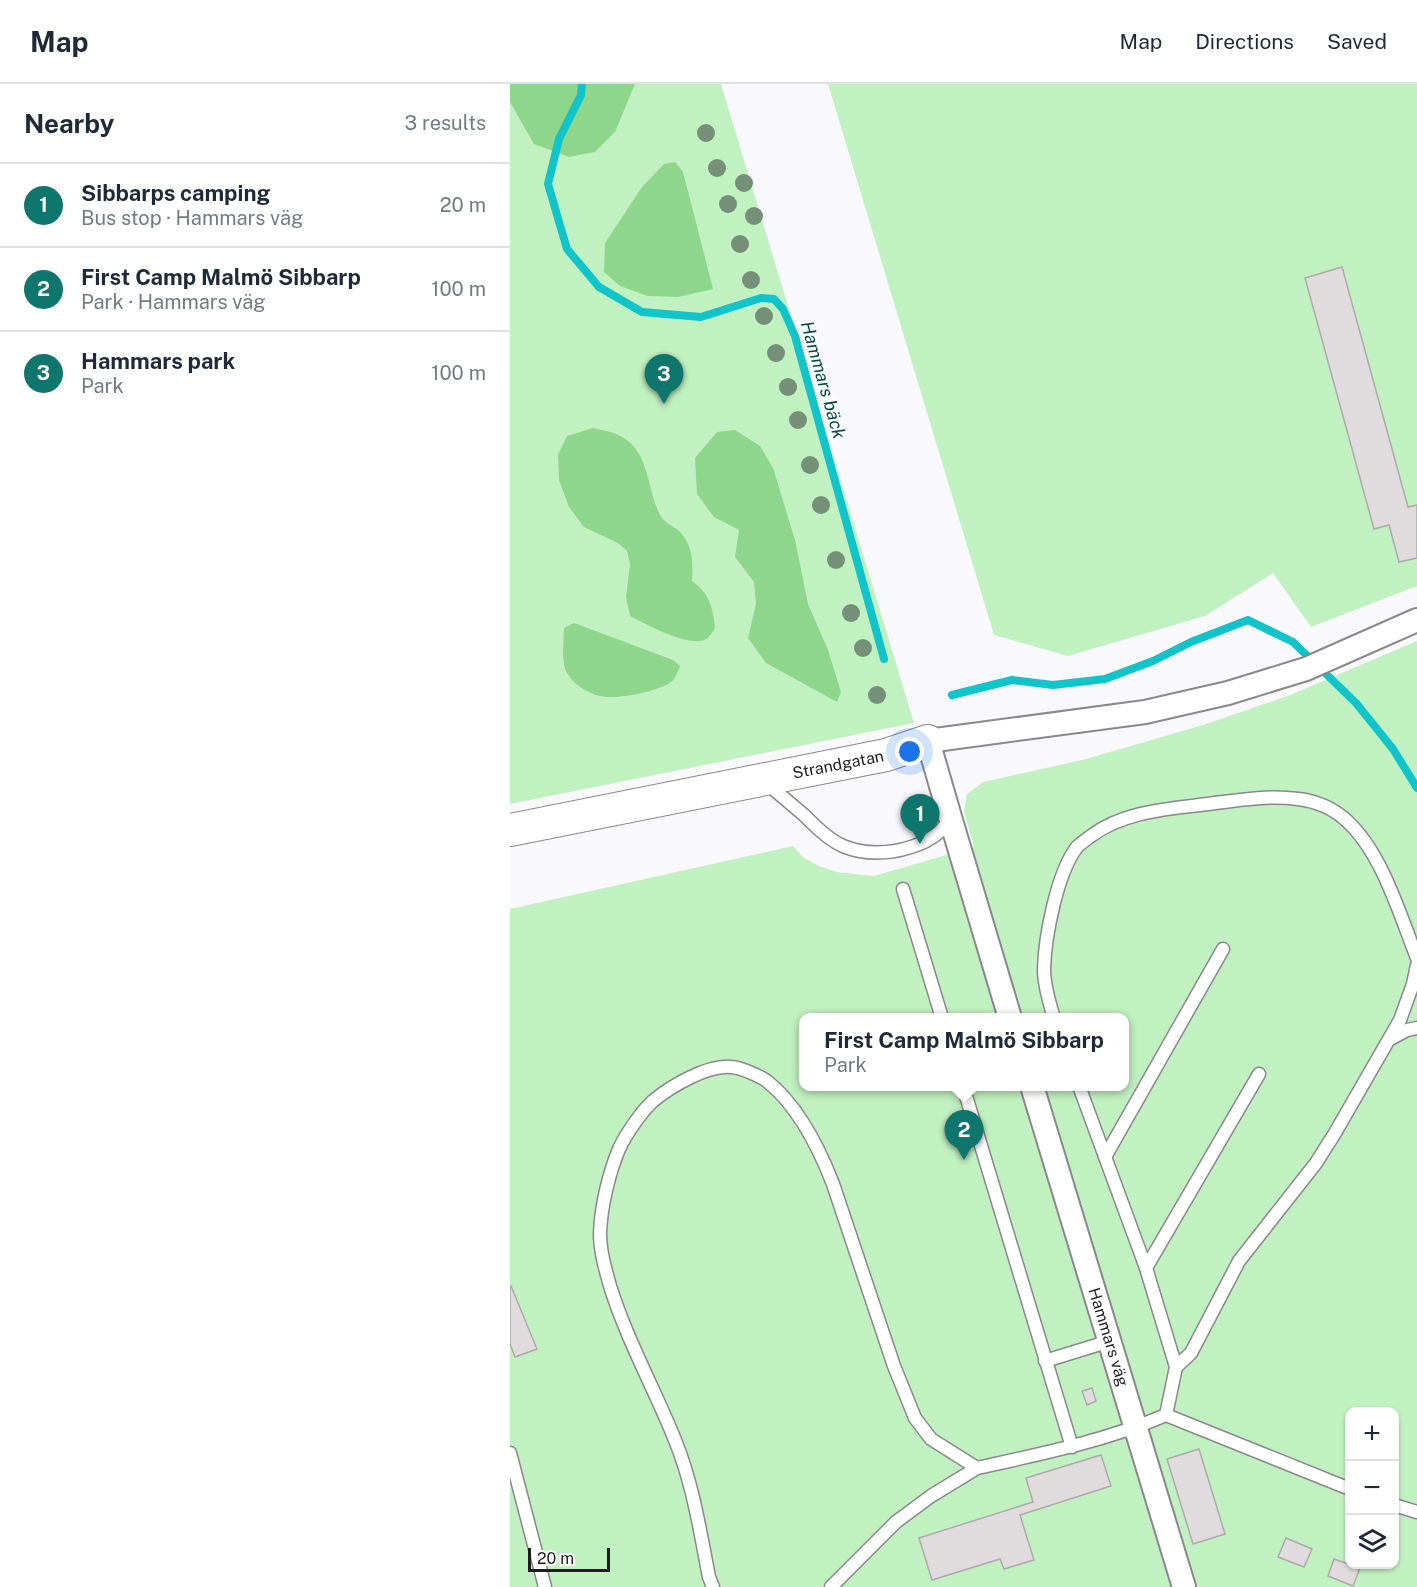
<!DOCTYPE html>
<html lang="en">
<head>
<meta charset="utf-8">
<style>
  body { margin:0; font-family:"Public Sans",sans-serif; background:#f6f6f7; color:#1f2937 }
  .controls { position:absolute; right:18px; bottom:18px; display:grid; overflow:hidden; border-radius:12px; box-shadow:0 2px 4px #0004 }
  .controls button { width:54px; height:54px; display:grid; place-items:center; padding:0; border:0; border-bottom:2px solid #e0e1e3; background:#fff; color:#1f2937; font:30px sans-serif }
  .scale { position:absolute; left:18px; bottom:15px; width:82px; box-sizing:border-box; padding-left:6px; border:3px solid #1e1d1f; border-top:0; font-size:16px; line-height:21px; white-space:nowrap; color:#1e1d1f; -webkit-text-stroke:4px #fff; paint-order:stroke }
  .you { position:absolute; left:400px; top:668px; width:21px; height:21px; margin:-15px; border:4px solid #fff; border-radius:50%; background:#1a73e8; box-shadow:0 0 0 9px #1a73e833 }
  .badge { display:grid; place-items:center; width:39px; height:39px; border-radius:50%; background:#0f766e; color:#fff; font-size:20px; font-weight:700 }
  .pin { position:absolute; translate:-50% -50px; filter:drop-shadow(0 2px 3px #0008) }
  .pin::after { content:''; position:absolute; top:32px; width:21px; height:18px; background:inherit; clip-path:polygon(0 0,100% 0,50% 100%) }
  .popup { position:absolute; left:289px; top:929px; width:330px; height:78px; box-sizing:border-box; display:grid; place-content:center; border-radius:12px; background:#fff; filter:drop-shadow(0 2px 4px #0005); font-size:20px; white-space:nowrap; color:#747a83 }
  .popup b { font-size:22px; color:#1f2937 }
  .popup::after { content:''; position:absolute; left:50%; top:100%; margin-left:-12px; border:12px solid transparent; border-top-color:#fff }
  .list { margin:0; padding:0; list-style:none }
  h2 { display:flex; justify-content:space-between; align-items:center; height:78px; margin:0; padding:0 24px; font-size:26px }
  h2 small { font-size:20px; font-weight:400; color:#747a83 }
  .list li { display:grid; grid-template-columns:39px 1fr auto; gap:18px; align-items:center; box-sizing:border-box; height:84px; padding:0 24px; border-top:2px solid #e0e1e3 }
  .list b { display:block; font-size:22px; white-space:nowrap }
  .list p { margin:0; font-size:20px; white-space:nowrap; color:#747a83 }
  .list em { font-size:20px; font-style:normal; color:#747a83 }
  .icon { flex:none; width:33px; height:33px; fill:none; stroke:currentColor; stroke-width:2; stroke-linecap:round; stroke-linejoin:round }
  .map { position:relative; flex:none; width:907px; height:1503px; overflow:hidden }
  header { display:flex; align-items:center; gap:36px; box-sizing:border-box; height:84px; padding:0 30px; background:#fff; border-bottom:2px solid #e0e1e3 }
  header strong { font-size:28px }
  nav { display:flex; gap:33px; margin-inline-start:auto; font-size:21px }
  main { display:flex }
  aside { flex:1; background:#fff }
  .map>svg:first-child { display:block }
  .green { fill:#c2f1c1; fill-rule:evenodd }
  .forest { fill:#8dd68c }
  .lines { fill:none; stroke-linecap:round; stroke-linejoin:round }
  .stream { stroke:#10c4c9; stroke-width:8 }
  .building { fill:#e0dcdd; stroke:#aea9ab; stroke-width:1.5 }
  .lane-casing { stroke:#89888c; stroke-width:15 }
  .street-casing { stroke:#89888c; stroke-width:26 }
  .secondary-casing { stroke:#89888c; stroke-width:34 }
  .lane { stroke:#fff; stroke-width:12 }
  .street { stroke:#fff; stroke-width:22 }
  .secondary { stroke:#fff; stroke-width:32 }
  .tree { fill:#749178 }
  .labels { text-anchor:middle; stroke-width:4.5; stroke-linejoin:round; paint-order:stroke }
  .street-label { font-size:16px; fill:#1e1d1f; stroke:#fff }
  .water-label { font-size:18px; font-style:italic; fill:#004749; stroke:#fff }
</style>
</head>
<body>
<header>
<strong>Map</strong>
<nav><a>Map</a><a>Directions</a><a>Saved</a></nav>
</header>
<main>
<aside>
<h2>Nearby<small>3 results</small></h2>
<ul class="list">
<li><span class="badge">1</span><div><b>Sibbarps camping</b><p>Bus stop · Hammars väg</p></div><em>20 m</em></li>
<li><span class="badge">2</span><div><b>First Camp Malmö Sibbarp</b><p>Park · Hammars väg</p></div><em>100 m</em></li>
<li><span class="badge">3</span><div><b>Hammars park</b><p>Park</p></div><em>100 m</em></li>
</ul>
</aside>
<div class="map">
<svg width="907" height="1503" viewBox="0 0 907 1503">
  <rect width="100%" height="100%" fill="#f9f8fc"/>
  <g class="green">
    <path d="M0,0H211L404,639L0,720Z"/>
    <path d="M318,0H907V502L801,543L763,489L695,532L558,572L484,551Z"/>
    <path d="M907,557V1503H0V825L283,762L294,774L309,782L327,788L364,792L464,763L454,728L455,719L457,710L473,698L576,675L693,641L780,611ZM294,934H614V1002H294ZM840,1328H884V1480H840Z"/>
  </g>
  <g class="forest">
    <path d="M0,0H125L105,48L85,68L59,73L24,60L0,18Z"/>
    <path d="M165,78L173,88L203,205L168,213L138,212L110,202L94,188L95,159L132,103L154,80Z"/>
    <path d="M83,344C90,346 99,347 106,350C140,363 136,404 150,431C155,439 161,441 168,446C183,460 183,477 182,497C199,509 203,523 205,544C203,547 200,553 196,555C182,565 135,540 120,532L116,513L120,480L117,467L108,459L74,443L59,423L49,396L48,371L57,352Z"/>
    <path d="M225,346L250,362L263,384L285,456L298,520L318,566L331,608L327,618L256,579L238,554L246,520L244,498L225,473L229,446L204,433L187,410L185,374L207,348Z"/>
    <path d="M64,539L163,576L170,582C168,587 165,595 161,598C148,608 105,616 90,612C77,609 64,601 57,589C51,580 54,554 54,544Z"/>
  </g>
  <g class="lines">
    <g class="stream">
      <path d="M72,0L71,11L49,55L38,100L57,165L89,203L132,228L191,233L251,214L264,215L273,225L285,252L374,575"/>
      <path d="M442,611L502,596L543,601L595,595L643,577L681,558L738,536L783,558L846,619L883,665L907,704"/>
    </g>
  </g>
  <g class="building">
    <path d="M832,183L898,423L907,421V474L889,478L879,441L864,445L795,194Z"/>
    <path d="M1,1202L27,1265L5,1273L0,1260V1203Z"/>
    <path d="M582,1304L586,1317L577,1321L572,1307Z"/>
    <path d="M689,1365L715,1450L683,1460L657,1375Z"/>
    <path d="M591,1371L601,1402L510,1431L524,1476L494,1485L490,1475L422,1496L409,1454L523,1418L516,1394Z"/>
    <path d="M776,1454L802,1465L794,1483L768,1473Z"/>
    <path d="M824,1475L850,1484L843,1502L818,1492Z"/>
  </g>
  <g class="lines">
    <g class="lane-casing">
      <g id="lane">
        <path d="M255,698C268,709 281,720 294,731C305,742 319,756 333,762C354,771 380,770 401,763C417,758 433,749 440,733"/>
        <path d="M393,805L432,934"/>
        <path d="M544,934C539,918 534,901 534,885C535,852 547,789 567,763C571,759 577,755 581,752C614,727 659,725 698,720C728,716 758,711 788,715C806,717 824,725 837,737C872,769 890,831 907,874"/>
        <path d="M880,955L897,946L907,944"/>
        <path d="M453,1002L562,1363"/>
        <path d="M569,1002L636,1184L666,1283L656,1331"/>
        <path d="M595,1073L713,865"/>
        <path d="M636,1184L749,990"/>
        <path d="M535,1277L600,1257"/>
        <path d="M666,1283L681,1269L729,1177L806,1079L825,1049L890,936L903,900L907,881"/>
        <path d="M0,1369L35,1503"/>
        <path d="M467,1384C531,1370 595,1357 656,1331L840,1405"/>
        <path d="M884,1421L907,1428"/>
        <path d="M203,1503L199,1493C190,1447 183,1400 165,1356C144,1304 117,1256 100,1202C95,1184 90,1167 90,1149C91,1122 99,1089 109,1065C116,1050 131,1028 143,1017C161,1002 197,981 221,983C229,983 239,988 246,991C250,993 255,995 258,998C289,1023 309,1064 323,1100L384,1282L405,1334L421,1355L467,1384L421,1412L386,1438L321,1503"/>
      </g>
    </g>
    <g class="street-casing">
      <g id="street">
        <path d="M500,934L440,733L418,657L635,628L718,609L796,585L907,536"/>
        <path d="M522,1002L674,1503"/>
      </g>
    </g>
    <g class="secondary-casing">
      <path id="secondary" d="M0,746L376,671L418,657"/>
    </g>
    <use href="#lane" class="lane"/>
    <use href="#street" class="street"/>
    <use href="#secondary" class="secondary"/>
  </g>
  <g class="tree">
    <circle cx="196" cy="49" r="9"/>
    <circle cx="207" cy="84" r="9"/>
    <circle cx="234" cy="99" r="9"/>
    <circle cx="218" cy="120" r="9"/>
    <circle cx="244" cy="132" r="9"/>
    <circle cx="230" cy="160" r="9"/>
    <circle cx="241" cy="196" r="9"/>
    <circle cx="254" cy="232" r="9"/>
    <circle cx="266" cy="269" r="9"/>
    <circle cx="278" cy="303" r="9"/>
    <circle cx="288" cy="336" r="9"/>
    <circle cx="300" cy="381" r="9"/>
    <circle cx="311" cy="421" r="9"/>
    <circle cx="326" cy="476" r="9"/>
    <circle cx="341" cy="529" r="9"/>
    <circle cx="353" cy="564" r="9"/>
    <circle cx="367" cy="611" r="9"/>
  </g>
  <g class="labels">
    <g class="street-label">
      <text transform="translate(328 680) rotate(-11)" y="6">Strandgatan</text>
      <text transform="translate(599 1253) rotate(73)" y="6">Hammars väg</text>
    </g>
    <g class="water-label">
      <text transform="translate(313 296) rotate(74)" y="6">Hammars bäck</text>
    </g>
  </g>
</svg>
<div class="controls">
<button>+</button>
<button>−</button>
<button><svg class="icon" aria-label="layers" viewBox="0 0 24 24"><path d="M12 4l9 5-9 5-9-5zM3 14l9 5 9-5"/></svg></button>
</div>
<div class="scale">20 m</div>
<div class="you"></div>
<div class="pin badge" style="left:410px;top:760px">1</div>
<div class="pin badge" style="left:454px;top:1076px">2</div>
<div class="popup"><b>First Camp Malmö Sibbarp</b>Park</div>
<div class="pin badge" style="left:154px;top:320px">3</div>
</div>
</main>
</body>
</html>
